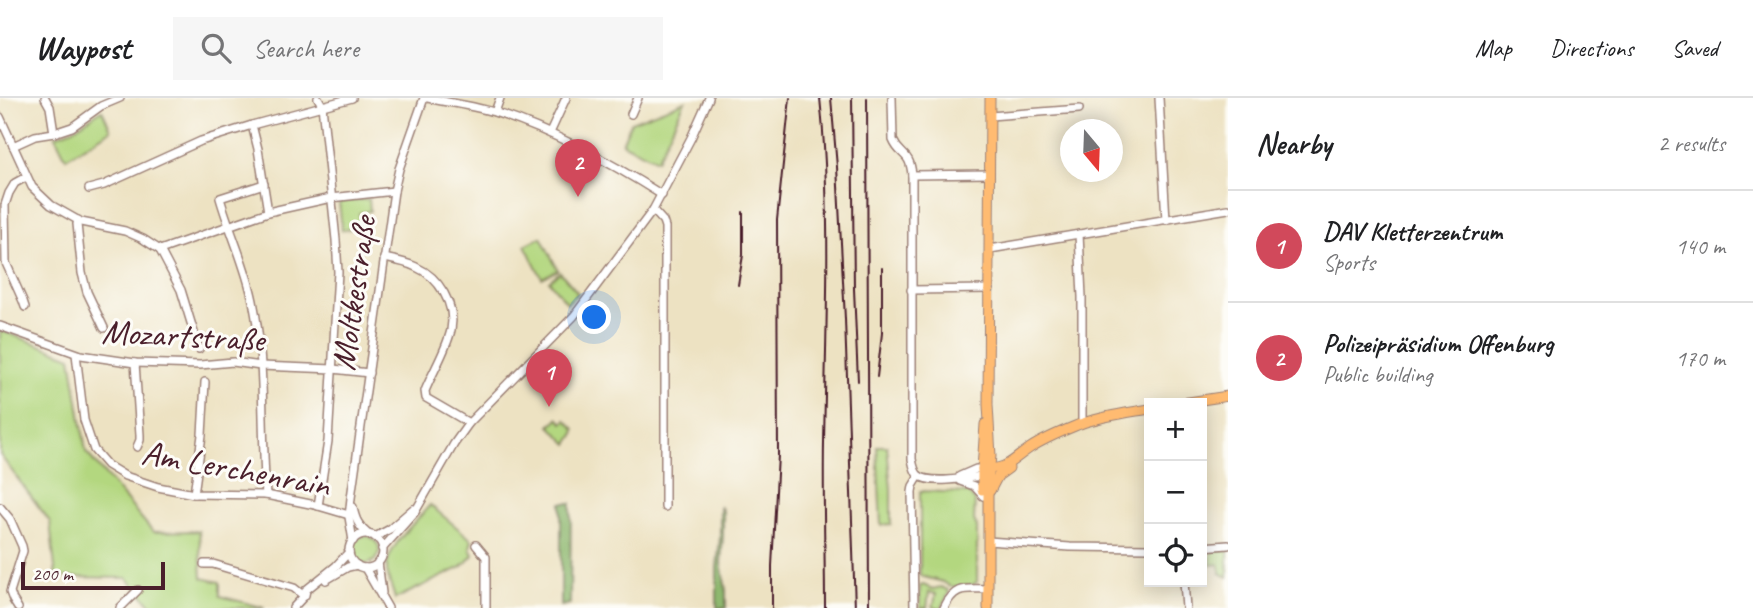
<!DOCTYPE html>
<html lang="en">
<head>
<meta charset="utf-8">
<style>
  body { margin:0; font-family:Caveat,sans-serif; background:#f6f6f6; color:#202124 }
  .controls { position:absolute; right:21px; bottom:21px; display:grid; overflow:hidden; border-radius:0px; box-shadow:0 4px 18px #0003 }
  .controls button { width:63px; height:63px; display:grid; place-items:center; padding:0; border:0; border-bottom:2px solid #e0e0e0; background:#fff; color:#202124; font:35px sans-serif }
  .compass { position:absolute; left:1060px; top:21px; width:63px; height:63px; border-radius:50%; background:#fff; box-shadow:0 4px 18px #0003; rotate:161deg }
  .scale { position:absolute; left:21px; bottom:18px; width:144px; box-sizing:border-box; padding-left:7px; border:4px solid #4a1f2b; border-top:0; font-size:19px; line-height:24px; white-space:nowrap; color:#4a1f2b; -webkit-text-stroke:5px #fdfcf7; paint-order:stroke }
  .you { position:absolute; left:595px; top:220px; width:24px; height:24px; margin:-18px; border:5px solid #fff; border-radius:50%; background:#1a73e8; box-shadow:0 0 0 10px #1a73e833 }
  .badge { display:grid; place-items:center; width:46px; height:46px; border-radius:50%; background:#d1495b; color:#fff; font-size:23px; font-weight:700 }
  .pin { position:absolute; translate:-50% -58px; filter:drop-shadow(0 2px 4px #0008) }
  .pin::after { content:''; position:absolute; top:37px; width:24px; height:21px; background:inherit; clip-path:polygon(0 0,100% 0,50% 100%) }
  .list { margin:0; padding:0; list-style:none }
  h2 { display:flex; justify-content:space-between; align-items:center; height:91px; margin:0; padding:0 28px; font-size:30px }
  h2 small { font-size:23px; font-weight:400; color:#757577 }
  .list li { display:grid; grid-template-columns:46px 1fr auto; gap:21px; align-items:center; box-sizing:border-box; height:112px; padding:0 28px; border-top:2px solid #e0e0e0 }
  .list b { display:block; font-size:26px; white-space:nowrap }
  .list p { margin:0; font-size:23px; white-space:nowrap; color:#757577 }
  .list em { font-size:23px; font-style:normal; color:#757577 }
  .icon { flex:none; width:38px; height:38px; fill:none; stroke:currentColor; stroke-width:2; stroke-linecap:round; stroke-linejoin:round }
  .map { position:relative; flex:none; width:1228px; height:510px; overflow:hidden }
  header { display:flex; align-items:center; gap:42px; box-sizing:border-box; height:98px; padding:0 35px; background:#fff; border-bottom:2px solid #e0e0e0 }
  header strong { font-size:33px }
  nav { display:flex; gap:38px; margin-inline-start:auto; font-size:24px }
  .search { width:490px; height:63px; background:#f6f6f6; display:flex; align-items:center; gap:18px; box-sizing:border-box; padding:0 24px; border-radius:0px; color:#757577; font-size:26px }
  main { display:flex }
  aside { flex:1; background:#fff }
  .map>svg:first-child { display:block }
  .green { fill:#b3d77f; stroke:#7e7b55; stroke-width:2 }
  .forest { fill:#8eb86e; stroke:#6c6c4c; stroke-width:2 }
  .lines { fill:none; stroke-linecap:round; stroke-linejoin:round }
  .minor-casing { stroke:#9c8076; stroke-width:10 }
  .major-casing { stroke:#9c8076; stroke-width:11 }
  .minor { stroke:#fff; stroke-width:7 }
  .major { stroke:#ffbb71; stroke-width:9 }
  .rail { stroke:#4a1f2b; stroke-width:2 }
  .labels { text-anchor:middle; stroke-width:6; stroke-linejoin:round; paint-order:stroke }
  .street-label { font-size:35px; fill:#4a1f2b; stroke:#fdfcf7 }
</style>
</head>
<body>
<header>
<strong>Waypost</strong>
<div class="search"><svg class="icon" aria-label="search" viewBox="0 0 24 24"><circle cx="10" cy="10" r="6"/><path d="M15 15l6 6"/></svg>Search here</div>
<nav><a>Map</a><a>Directions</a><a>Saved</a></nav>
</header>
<main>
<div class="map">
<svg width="1228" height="510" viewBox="0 0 1228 510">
  <rect width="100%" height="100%" fill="#fdfcf7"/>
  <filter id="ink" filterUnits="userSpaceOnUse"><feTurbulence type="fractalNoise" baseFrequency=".0143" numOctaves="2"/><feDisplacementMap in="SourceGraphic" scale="14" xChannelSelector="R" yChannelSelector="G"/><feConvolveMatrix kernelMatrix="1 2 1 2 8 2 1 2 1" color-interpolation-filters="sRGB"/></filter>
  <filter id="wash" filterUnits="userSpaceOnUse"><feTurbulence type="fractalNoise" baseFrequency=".00686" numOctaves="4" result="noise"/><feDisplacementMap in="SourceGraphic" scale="28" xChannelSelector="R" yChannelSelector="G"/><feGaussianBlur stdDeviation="1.57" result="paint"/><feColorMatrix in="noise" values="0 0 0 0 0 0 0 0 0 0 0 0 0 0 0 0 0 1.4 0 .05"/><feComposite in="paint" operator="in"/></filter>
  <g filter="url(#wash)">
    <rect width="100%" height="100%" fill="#ede2c2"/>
    <g class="green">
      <path d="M685,3L657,62L622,45L631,24Z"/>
      <path d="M102,12L111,32L66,60L55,38L73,31Z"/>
      <path d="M369,101L370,113L359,115L361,130L342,132L339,104Z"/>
      <path d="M541,139L558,172L542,180L525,147Z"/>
      <path d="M560,174L578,195L567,205L549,183Z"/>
      <path d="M0,232L71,259L86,354L153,434L199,433L202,480L220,484V498L265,510H154L127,480L56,479L50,424L0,357Z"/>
      <path d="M558,320L563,325L566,322L575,331L574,337L568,346L550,328Z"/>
      <path d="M877,348H887L891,391V426L881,427Z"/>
      <path d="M920,393L968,395L975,403L974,422L977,429V484L972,487L951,489L943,484L920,478Z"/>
      <path d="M430,407L472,442L470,450L473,457L462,469L395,501C393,492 388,482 387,473C385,450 416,424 430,407Z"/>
      <circle cx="365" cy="452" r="14"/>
      <path d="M1228,452V479L1220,475L1219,466L1211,467V453Z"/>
      <path d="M923,487L933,491L941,489L948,492L949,494L942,510H933L936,496L929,494L927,510H920V488Z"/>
    </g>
    <g class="forest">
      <path d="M561,405H571L570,506L561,508Z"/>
      <path d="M720,408L723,414V437L721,465L726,492V510H717V470L720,440Z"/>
    </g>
  </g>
  <g filter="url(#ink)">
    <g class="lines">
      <g class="minor-casing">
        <g id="minor">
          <path d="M45,0L50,9L54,35"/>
          <path d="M318,0L322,7L336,142L338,174L328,343L318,408"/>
          <path d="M428,0C450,5 475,8 497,15C556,34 610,64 662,97"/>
          <path d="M892,0L893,42C900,59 910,53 912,77V361C913,366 914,373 918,377C929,387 967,380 982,378"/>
          <path d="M1159,0L1166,122"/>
          <path d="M495,14L500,0"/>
          <path d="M631,16L638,0"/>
          <path d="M990,18L1079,11"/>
          <path d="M0,19L32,89L51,107L81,124L125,133L143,141L160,152L181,192L199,251"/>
          <path d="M252,27L258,51L268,114"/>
          <path d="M550,35L566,0"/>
          <path d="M13,48L35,38L54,35L72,29L101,8L120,0"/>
          <path d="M912,77L990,76"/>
          <path d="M264,86L220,100C230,135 246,168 253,203C266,267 261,332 266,397"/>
          <path d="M89,91L104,87L201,43L252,27L352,0"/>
          <path d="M653,112L663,123L665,129V409"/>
          <path d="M78,122L77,126L82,175L87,194L104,230"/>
          <path d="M1079,136L1082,199V325"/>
          <path d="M990,151L1228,111"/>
          <path d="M160,152L268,114L331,100L394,93"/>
          <path d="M384,160C394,162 406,164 416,169C439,179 456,207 451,232C446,253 433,273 425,293L426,300L469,325"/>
          <path d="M911,192L990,191"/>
          <path d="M25,209L23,203L6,165L5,107L9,95L15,85L26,79"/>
          <path d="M0,228L81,257L135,265L200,267L233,264L261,268L333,271L369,275"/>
          <path d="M76,256L84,322L94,352L107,367L125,378L158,389L194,396L266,397L315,407L349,417"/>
          <path d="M135,265L140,337V342L137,349"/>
          <path d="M960,378L976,371H982"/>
          <path d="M960,383L974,388L983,398"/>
          <path d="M194,396L202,337L205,284"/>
          <path d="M0,409L10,421L22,448L23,453L10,494L13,502L18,510"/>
          <path d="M353,409C355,421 359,429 369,437"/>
          <circle cx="366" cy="453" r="17"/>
          <path d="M375,439L390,431L413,411"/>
          <path d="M353,443L349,419L351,400L394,93L399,71L424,0"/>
          <path d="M988,443L1070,449L1149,450"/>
          <path d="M476,447L486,459V510"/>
          <path d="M1202,449L1228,447"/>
          <path d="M382,451L415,414L454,346L469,325L574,218L653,112L691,40L709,0"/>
          <path d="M378,464L382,495"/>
          <path d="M204,466H213L294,490L304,498"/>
          <path d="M365,470L388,510"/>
          <path d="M326,482L348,469L357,467"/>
          <path d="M1184,484L1186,510"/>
          <path d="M120,510L138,492"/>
          <path d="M293,510L305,497L306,492L336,468L349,454"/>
          <path d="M914,510L912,394L913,388L919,378"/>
          <path d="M944,510C955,487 965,491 988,491"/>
        </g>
      </g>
      <g class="major-casing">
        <g id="major">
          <path d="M1182,305L1228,298"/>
          <path d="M982,371C1009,371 1009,364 1030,350C1045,340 1063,333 1080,326C1102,318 1126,315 1149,311"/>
          <path d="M982,392V371L985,326"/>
          <path d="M990,393L998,378L1009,370"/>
          <path d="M988,510V386L991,358L988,307L990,0"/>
        </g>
      </g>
      <use href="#minor" class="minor"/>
      <use href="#major" class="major"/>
      <g class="rail">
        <path d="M820,0C832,115 826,230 824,345C823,400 825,455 825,510"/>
        <path d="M831,0L837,69L845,221L855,510"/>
        <path d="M852,0L854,191L858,283"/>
        <path d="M867,0L869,510"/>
        <path d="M738,187L743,157V114"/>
        <path d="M877,279L882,235V170"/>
        <path d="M772,510V468L778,357L777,122L790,0"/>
      </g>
    </g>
  </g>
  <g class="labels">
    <g class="street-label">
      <text transform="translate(353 195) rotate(-82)" y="12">Moltkestraße</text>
      <text transform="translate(183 237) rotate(3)" y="12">Mozartstraße</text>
      <text transform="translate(236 370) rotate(10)" y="12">Am Lerchenrain</text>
    </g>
  </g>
</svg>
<div class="controls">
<button>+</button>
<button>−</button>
<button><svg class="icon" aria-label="locate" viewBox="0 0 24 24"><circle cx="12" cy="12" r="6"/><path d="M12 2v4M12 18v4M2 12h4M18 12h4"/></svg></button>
</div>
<svg class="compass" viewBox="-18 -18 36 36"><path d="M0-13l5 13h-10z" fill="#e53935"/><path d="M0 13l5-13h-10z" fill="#757577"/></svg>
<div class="scale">200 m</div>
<div class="you"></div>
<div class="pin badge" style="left:549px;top:309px">1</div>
<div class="pin badge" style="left:578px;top:99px">2</div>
</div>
<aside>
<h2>Nearby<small>2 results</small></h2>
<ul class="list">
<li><span class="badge">1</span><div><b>DAV Kletterzentrum</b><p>Sports</p></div><em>140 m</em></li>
<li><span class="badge">2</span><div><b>Polizeipräsidium Offenburg</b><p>Public building</p></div><em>170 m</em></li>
</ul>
</aside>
</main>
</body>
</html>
